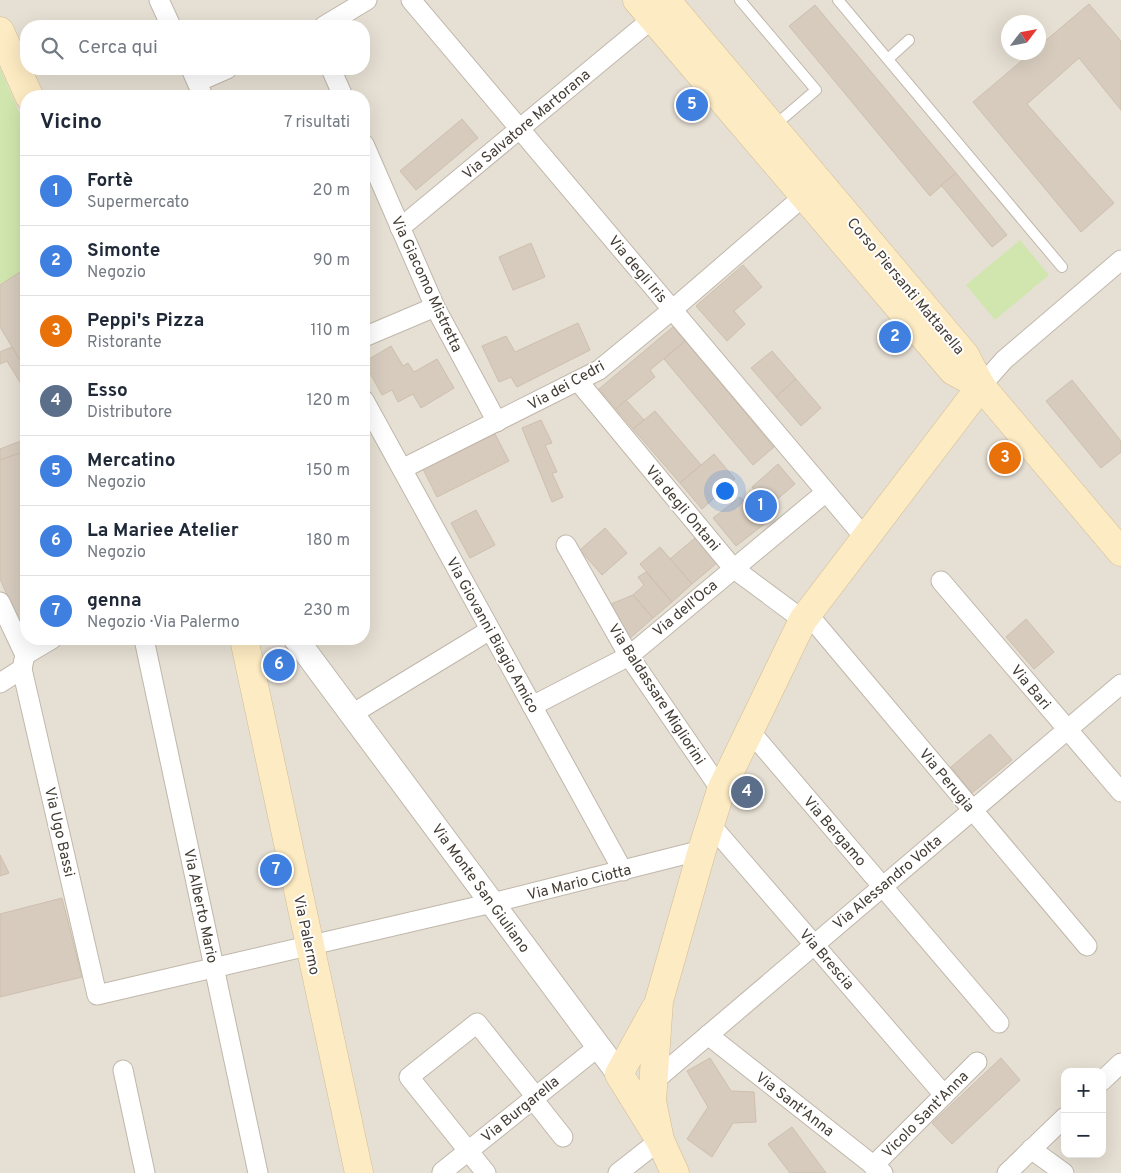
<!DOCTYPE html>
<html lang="it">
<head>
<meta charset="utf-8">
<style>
  body { margin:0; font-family:Overpass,sans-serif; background:#f2f2f3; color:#1f2937 }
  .controls { position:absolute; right:15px; bottom:15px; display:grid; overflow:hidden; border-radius:10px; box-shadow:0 5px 20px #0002 }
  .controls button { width:45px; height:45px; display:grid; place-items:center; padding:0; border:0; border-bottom:1px solid #e0e1e3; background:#fff; color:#1f2937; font:25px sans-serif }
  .compass { position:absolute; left:1001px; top:15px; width:45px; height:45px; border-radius:50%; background:#fff; box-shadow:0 5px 20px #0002; rotate:58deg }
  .you { position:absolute; left:724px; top:490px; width:18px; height:18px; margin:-12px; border:4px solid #fff; border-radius:50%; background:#1a73e8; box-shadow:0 0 0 8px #1a73e833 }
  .badge { display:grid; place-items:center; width:32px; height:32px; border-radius:50%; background:#f52a18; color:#fff; font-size:16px; font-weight:700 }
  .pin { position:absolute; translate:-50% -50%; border:2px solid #fff; box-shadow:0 1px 5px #0006 }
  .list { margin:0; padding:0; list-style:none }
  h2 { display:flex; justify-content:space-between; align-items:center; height:65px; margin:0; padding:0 20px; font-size:21px }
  h2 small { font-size:16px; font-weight:400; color:#747a83 }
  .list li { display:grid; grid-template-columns:32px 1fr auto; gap:15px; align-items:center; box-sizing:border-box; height:70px; padding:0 20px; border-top:1px solid #e0e1e3 }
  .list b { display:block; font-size:19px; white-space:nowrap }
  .list p { margin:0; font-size:16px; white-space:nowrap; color:#747a83 }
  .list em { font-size:16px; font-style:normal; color:#747a83 }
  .icon { flex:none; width:28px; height:28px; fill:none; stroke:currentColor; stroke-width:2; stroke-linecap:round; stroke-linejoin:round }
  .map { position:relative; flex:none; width:1121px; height:1173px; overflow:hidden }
  .search { position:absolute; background:#fff; box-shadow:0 5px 20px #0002; left:20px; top:20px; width:350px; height:55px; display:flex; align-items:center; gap:12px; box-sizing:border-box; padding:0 18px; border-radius:20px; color:#747a83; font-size:19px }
  .panel { position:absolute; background:#fff; box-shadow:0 5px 20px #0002; left:20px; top:90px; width:350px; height:555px; border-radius:20px }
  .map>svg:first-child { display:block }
  .residential { fill:#e6dfd3; fill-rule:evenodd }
  .green { fill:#d0e6ae }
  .building { fill:#d6cbbd; stroke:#cebfae }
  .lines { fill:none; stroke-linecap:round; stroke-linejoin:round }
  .service-casing { stroke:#c0b7ab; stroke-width:12 }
  .minor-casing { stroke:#c0b7ab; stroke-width:21 }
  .tertiary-casing { stroke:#c0b7ab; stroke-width:26 }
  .secondary-casing { stroke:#d1bd95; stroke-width:29 }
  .service { stroke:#fff; stroke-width:10 }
  .minor { stroke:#fff; stroke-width:19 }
  .tertiary { stroke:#fff; stroke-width:24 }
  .secondary { stroke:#fdebc3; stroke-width:28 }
  .labels { text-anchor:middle; stroke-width:4; stroke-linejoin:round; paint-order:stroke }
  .street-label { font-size:15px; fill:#443d35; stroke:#fff }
</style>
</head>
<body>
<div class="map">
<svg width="1121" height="1173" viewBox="0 0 1121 1173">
  <rect width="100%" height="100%" fill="#f2ede5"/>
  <path class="residential" d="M0,0H1121V1173H0ZM1008,22H1038V52H1008ZM26,26H364V69H26ZM26,96H364V639H26ZM1065,1072H1102V1154H1065Z"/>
  <g class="green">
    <path d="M0,68L26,128V268L0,285Z"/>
    <path d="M1020,240L1049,275L995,320L966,285Z"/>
  </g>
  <g class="building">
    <path d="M1089,4L1121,41V110L1079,58L1027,104L1114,203L1081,232L973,102L1032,52H1038V47Z"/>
    <path d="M815,5L956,173L930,196L789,26Z"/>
    <path d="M462,119L478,138L416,190L400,171Z"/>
    <path d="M956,173L1007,235L992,247L941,185Z"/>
    <path d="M531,243L545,277L513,290L499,257Z"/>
    <path d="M743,265L762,287L734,311L745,324L727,341L696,306Z"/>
    <path d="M23,270L26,275V370L0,327V285Z"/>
    <path d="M578,323L590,350L517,387L511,377L499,382L482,346L506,336L515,352Z"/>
    <path d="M673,327L685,341L650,370L655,377L616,409L599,389Z"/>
    <path d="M685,341L774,447L753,465L664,359Z"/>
    <path d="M391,346L403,366L408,363L414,372L437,359L454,388L421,408L413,394L398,402L392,390L382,395L364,362Z"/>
    <path d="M12,347L26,370V392L7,361L0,364V352Z"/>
    <path d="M772,351L796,379L776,397L751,368Z"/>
    <path d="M796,379L821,408L801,426L776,397Z"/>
    <path d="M1072,380L1121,441V452L1101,468L1046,401Z"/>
    <path d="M626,400L644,420L633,429L616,409Z"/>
    <path d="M655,411L701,465L680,483L633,429Z"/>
    <path d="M541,420L552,443L545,445L557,472L552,473L563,497L552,502L522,428Z"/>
    <path d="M495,434L509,461L437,497L423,469Z"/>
    <path d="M26,439V451L0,460V449Z"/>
    <path d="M26,451V529L25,530L26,534V633L25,634L0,579V460Z"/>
    <path d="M714,454L735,479L702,509L680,483Z"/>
    <path d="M778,464L795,484L768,507L752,487Z"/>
    <path d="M757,494L776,515L736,546L713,518L740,497L745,503Z"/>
    <path d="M476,510L495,545L470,558L451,523Z"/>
    <path d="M605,528L627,553L602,575L580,550Z"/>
    <path d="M695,538L717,563L692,584L670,559Z"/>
    <path d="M660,547L692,584L672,602L640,564Z"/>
    <path d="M646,572L672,602L653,618L633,595L644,585L638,577Z"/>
    <path d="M633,595L653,618L630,638L611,604Z"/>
    <path d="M1026,619L1054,652L1034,669L1006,637Z"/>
    <path d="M990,734L1012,760L972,793L951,767Z"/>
    <path d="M0,855L9,873L0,876Z"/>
    <path d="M62,898L82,977L0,997V914Z"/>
    <path d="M710,1058L731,1091L754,1092L756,1122L733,1123L712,1157L687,1139L708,1107L687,1071Z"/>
    <path d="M1001,1058L1020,1080L952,1144L932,1123Z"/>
    <path d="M792,1127L826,1173H790L768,1144Z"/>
  </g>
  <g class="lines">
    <g class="service-casing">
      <g id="service">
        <path d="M740,0L816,90L774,126"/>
        <path d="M838,0L1062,267"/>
        <path d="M888,59L909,40"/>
      </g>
    </g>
    <g class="minor-casing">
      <g id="minor">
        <path d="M159,0L171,26"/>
        <path d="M411,0L865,538"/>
        <path d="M324,26L367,0"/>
        <path d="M191,69L203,96"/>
        <path d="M331,69L343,96"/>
        <path d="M197,82L227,69"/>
        <path d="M364,144L435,307L497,422"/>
        <path d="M400,228L652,19"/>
        <path d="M364,337L435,307"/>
        <path d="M578,381L733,568L803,620"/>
        <path d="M981,386L1004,360L1121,260"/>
        <path d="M364,400L623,871"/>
        <path d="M402,469L599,370L672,310L804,196"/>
        <path d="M566,545L629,656L721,790"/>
        <path d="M941,581L1121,792"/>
        <path d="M0,602L25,655"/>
        <path d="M807,613L1087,946"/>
        <path d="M144,639L258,1173"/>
        <path d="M25,655L22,669L97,995L492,903L702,850"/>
        <path d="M25,655L52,639"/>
        <path d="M0,683L22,669"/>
        <path d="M532,706L629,656L826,492"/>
        <path d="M352,714L490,630"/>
        <path d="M749,730L999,1023"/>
        <path d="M710,824L944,1095"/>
        <path d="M708,1035L883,1173"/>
        <path d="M123,1070L145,1173"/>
        <path d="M1102,1081L1121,1063"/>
        <path d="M653,1082L1121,684"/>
        <path d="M533,1099L563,1137"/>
        <path d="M1031,1149L1064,1173"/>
        <path d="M873,1166L977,1062"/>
        <path d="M442,1172L598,1047"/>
        <path d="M486,1173L409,1077L477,1023L536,1097"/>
        <path d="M618,1173L660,1140"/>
        <path d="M1007,1173L1065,1117"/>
      </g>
    </g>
    <g class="tertiary-casing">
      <path id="tertiary" d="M296,639L619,1074"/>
    </g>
    <g class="secondary-casing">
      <g id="secondary">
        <path d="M637,0L953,371L981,386"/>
        <path d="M666,0L965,355L981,386L1121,552"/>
        <path d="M0,31L29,96"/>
        <path d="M244,639L359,1173"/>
        <path d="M655,1009L619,1074L660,1140L675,1173"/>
        <path d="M660,1140L652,1101L659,1001L702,850L721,790L803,620L981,386"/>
      </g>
    </g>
    <use href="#service" class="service"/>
    <use href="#minor" class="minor"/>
    <use href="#tertiary" class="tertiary"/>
    <use href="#secondary" class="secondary"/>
  </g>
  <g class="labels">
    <g class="street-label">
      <text transform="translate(526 124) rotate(-40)" y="5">Via Salvatore Martorana</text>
      <text transform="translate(638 269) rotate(50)" y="5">Via degli Iris</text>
      <text transform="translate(427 284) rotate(65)" y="5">Via Giacomo Mistretta</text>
      <text transform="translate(906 286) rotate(50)" y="5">Corso Piersanti Mattarella</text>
      <text transform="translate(566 385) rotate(-29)" y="5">Via dei Cedri</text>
      <text transform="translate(683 508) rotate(50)" y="5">Via degli Ontani</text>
      <text transform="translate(685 608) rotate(-40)" y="5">Via dell'Oca</text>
      <text transform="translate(493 635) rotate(61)" y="5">Via Giovanni Biagio Amico</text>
      <text transform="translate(1031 687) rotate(50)" y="5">Via Bari</text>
      <text transform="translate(657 694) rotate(57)" y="5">Via Baldassare Migliorini</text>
      <text transform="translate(947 780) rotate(50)" y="5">Via Perugia</text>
      <text transform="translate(835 831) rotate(49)" y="5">Via Bergamo</text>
      <text transform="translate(60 832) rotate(77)" y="5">Via Ugo Bassi</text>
      <text transform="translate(579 882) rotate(-14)" y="5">Via Mario Ciotta</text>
      <text transform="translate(887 882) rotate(-40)" y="5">Via Alessandro Volta</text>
      <text transform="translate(481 888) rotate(54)" y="5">Via Monte San Giuliano</text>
      <text transform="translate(201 906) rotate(78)" y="5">Via Alberto Mario</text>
      <text transform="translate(307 935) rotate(78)" y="5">Via Palermo</text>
      <text transform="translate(827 959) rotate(49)" y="5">Via Brescia</text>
      <text transform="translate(795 1104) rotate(38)" y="5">Via Sant'Anna</text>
      <text transform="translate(520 1109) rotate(-39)" y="5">Via Burgarella</text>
      <text transform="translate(925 1114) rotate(-45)" y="5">Vicolo Sant'Anna</text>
    </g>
  </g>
</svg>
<div class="controls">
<button>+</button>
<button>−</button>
</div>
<svg class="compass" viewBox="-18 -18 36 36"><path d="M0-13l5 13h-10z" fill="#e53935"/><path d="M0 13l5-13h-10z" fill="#747a83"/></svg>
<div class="you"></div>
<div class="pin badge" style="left:761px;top:506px;background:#3f7fe0">1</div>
<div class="pin badge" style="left:895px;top:337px;background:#3f7fe0">2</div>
<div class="pin badge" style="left:1005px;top:458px;background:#e8710a">3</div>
<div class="pin badge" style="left:747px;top:792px;background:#5c6f8a">4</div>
<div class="pin badge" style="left:692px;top:105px;background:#3f7fe0">5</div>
<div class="pin badge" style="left:279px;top:665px;background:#3f7fe0">6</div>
<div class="pin badge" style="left:276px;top:870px;background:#3f7fe0">7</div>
<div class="search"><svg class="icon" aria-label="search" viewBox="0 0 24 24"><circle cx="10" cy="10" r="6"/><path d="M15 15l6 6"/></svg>Cerca qui</div>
<section class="panel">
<h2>Vicino<small>7 risultati</small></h2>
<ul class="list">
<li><span class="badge" style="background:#3f7fe0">1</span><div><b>Fortè</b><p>Supermercato</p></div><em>20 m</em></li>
<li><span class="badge" style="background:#3f7fe0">2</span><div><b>Simonte</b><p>Negozio</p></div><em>90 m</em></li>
<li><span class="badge" style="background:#e8710a">3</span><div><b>Peppi's Pizza</b><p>Ristorante</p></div><em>110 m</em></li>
<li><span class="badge" style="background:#5c6f8a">4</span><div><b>Esso</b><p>Distributore</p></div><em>120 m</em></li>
<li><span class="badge" style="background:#3f7fe0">5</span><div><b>Mercatino</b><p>Negozio</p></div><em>150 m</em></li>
<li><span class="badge" style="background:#3f7fe0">6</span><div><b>La Mariee Atelier</b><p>Negozio</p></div><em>180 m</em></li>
<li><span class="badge" style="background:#3f7fe0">7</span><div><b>genna</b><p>Negozio · Via Palermo</p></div><em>230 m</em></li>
</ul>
</section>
</div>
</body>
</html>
